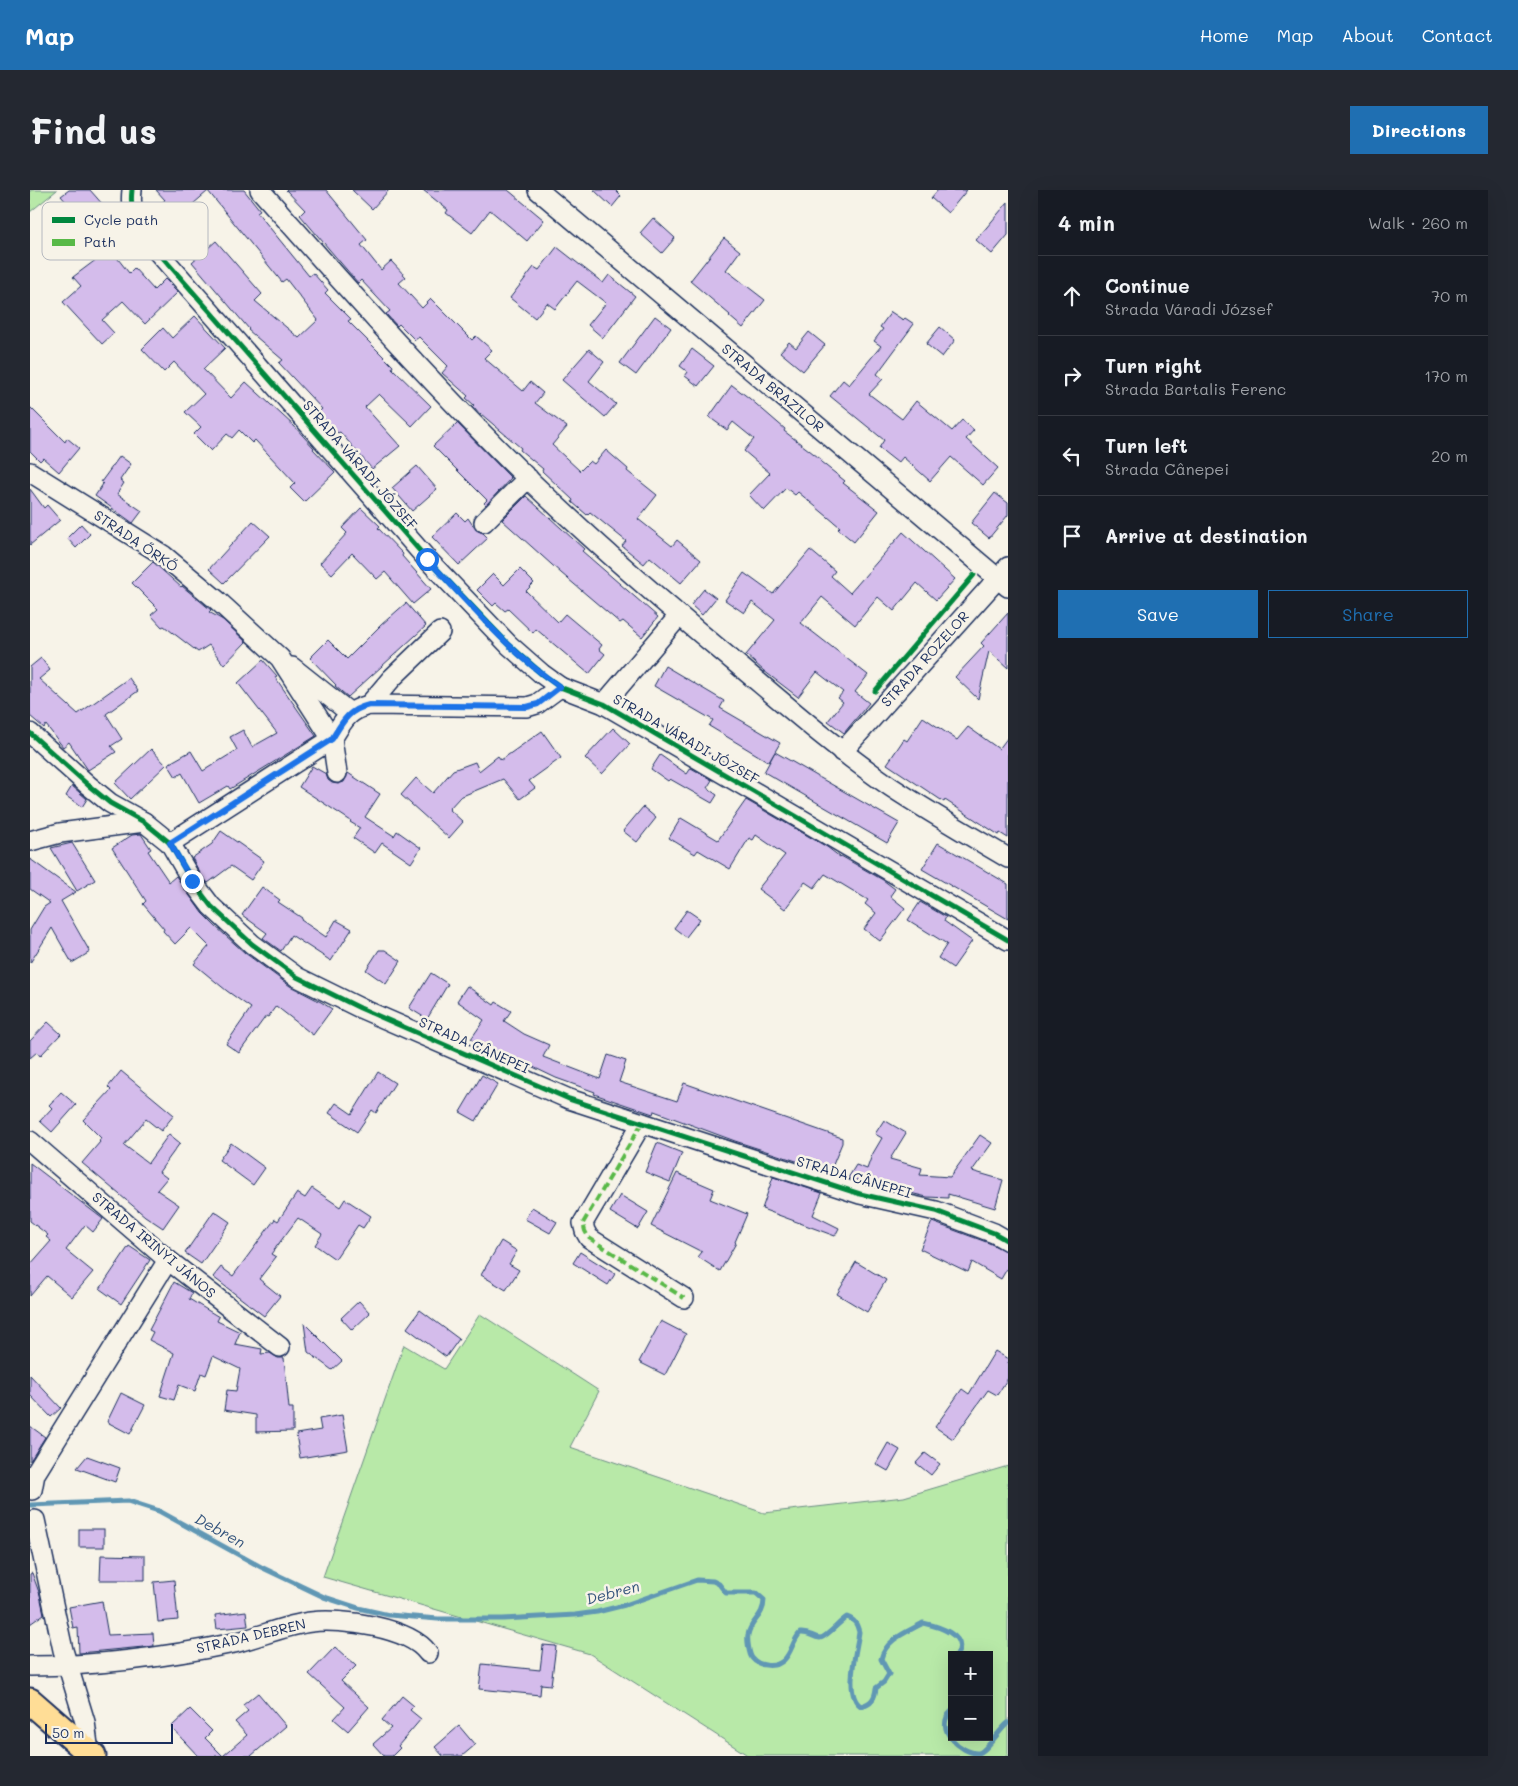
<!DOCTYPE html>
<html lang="en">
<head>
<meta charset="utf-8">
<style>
  body { margin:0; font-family:Mali,sans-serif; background:#242831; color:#f1f3f6 }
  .controls { position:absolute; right:15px; bottom:15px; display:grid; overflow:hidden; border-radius:0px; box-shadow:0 5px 20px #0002 }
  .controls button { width:45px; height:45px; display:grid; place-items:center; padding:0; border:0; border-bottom:1px solid #363941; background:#171b24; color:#f1f3f6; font:25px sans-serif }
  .scale { position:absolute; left:15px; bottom:12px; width:128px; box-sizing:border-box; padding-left:5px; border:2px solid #1b2f5e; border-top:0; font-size:14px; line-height:18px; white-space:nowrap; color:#1b2f5e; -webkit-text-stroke:4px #f7f3e8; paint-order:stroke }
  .stop { position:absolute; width:15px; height:15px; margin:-11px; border:4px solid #1a73e8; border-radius:50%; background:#fff }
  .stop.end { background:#1a73e8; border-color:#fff; box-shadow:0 1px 5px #0008 }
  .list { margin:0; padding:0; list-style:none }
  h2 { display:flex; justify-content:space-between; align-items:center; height:65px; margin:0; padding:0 20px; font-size:21px }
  h2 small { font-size:16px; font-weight:400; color:#9ea1a6 }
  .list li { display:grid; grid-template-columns:32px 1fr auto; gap:15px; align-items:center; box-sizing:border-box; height:80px; padding:0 20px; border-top:1px solid #363941 }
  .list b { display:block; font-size:19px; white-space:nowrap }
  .list p { margin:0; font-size:16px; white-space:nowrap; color:#9ea1a6 }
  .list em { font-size:16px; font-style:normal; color:#9ea1a6 }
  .actions { display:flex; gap:10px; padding:15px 20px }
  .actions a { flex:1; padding:11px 0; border:1px solid #1f6fb2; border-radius:0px; text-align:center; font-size:18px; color:#1f6fb2 }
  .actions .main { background:#1f6fb2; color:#fff }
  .icon { flex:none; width:28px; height:28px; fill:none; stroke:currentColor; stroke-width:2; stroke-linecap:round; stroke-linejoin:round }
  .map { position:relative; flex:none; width:978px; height:1566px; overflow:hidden; border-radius:0px }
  header { display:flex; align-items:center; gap:30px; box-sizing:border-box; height:70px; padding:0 25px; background:#1f6fb2; color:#fff }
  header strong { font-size:24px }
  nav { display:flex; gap:28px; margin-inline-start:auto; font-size:18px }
  .intro { display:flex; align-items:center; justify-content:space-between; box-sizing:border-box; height:120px; padding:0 30px }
  h1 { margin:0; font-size:35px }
  .button { padding:12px 22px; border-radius:0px; background:#1f6fb2; color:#fff; font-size:18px; font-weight:700 }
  main { display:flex; gap:30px; padding:0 30px }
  aside { flex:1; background:#171b24; border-radius:0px; box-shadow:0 5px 20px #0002 }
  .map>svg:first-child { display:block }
  .green { fill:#b8e9a8; stroke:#6a8c83; fill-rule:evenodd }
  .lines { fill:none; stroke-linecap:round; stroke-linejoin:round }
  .stream { stroke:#6097b4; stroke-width:5 }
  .building { fill:#d4bceb; stroke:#1b2f5e }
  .minor-casing { stroke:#1b2f5e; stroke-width:22 }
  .major-casing { stroke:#1b2f5e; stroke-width:29 }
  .minor { stroke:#f7f3e8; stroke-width:19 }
  .major { stroke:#ffdd96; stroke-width:25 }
  .quiet { stroke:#58b947; stroke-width:4; stroke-dasharray:8 4; stroke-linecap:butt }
  .cycleway-casing { stroke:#f7f3e8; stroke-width:8 }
  .cycleway { stroke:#00873e; stroke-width:5 }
  .route { stroke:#1a73e8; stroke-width:6 }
  .labels { text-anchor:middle; stroke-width:5; stroke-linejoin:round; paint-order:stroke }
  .street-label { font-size:14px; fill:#1b2f5e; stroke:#f7f3e8 }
  .water-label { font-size:15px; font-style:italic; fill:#32527b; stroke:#f7f3e8 }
  .key { fill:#f7f3e8; stroke:#b5b8bf; stroke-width:1 }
  .key-label { font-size:14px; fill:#1b2f5e }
</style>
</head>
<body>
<header>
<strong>Map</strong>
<nav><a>Home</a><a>Map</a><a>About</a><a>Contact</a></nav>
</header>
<div class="intro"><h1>Find us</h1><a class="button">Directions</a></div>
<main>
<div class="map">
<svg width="978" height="1566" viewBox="0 0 978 1566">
  <rect width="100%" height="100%" fill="#f7f3e8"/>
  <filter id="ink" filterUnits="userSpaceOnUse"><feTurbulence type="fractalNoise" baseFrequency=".02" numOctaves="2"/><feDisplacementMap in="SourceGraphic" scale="10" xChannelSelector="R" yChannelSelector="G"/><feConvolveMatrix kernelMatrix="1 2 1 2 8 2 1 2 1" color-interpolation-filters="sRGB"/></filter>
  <g filter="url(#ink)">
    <g class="green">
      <path d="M0,0H27L0,22Z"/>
      <path d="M450,1124L569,1201L540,1257L734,1323L874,1307L978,1276V1566H719L560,1464L293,1387L374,1155L414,1179ZM922,1465H959V1547H922Z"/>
    </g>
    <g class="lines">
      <g class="stream">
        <path d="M0,1315L98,1311L129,1321L231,1377L294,1407L328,1418L359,1425L408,1429H473L545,1425L567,1422L595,1415L667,1390L683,1391L689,1394L696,1403H726L734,1410C734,1427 720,1431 718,1445C717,1450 719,1464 722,1468C729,1477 746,1478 754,1470C762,1462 762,1452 770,1443C779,1442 782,1447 790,1448C796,1448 810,1431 817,1427C825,1430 827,1434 829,1442C827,1459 813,1505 831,1516C842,1513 845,1508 846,1498L854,1492L859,1484L851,1469C856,1449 877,1442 893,1433C907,1436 939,1445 927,1465"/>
        <path d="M922,1521C902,1538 932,1564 948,1563C955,1563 970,1539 978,1533"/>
      </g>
    </g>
    <g class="building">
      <path d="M39,0H60L81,24L80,25L98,43L81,60L99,83L104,78L124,100L135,89L148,102L115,134L93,111L72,130L84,143L72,154L33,112L51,96L43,87L67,69L38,38L49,27L31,6Z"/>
      <path d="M126,0H214L230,20L227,22L279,86L283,83L298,100L295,103L321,129L318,131L363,176L362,178L401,216L382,236L349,204L335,217L370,256L342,279L310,242L308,243L288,223L292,219L249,173L253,170L218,140L219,139L162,72L186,51L232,104L225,111L269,148L288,130L256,89L252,92L178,1L140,34L126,18L135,10Z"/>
      <path d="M256,0H296L337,50L331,55L351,80L361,71L376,87L369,93L392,118L401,109L442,150L446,146L462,160L454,168L493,201L500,192L513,203L505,213L537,237L522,255L550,281L560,271L564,274L576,260L598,279L597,281L627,305L608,329L642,356L647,350L671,370L651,393L620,367L614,374L592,356L596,351L560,322L557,325L542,312L543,310L512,281L513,279L490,260L491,258L444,218L442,217L444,215L436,208L438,206L412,183L418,176L389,147L385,150L369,134L367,136L356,124L360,121L331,90L328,93L270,25L275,20Z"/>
      <path d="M322,0H359L342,19Z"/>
      <path d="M393,0H478L514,30L497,51L460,20L442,43L416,23L418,20Z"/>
      <path d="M564,0H585L591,6L582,17Z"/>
      <path d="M908,0H937L918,23L901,8Z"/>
      <path d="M978,12V45L962,64L946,50Z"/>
      <path d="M623,28L645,48L632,63L610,43Z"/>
      <path d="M694,48L710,61L696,80L735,110L713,138L699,126L700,125L660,91Z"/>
      <path d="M527,57L573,93L579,85L605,106L573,148L558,135L576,113L547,91L525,119L517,113L505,128L480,108L504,77L509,80Z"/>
      <path d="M861,122L873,130L875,128L884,134L847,184L853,189L839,204L872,229L886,211L922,241L932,230L944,240L936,249L968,278L953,295L921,267L900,291L873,267L868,273L849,258L854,250L800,206L813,190L819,195L851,156L844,151L853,139L850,137Z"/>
      <path d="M165,126L195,158L173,179L201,208L216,192L264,236L284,258L283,259L305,282L274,312L260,298L265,293L225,250L222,253L209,240L202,248L197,244L181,261L164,244L171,237L155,222L174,204L144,172L134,182L112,159L133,138L142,148Z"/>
      <path d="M625,126L641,138L606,185L590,173Z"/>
      <path d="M910,137L925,150L912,167L896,154Z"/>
      <path d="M779,142L795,155L773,181L750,162L759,152L766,158Z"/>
      <path d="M559,159L574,172L559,191L586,214L575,227L532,190Z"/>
      <path d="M662,159L684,176L668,196L655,186L658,182L650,176Z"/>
      <path d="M702,195L719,208L755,239L754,241L792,270L791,272L815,291L813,293L849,321L824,352L808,339L810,337L768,302L765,305L756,298L734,321L719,305L740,283L714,261L724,249L703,232L697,240L679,227Z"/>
      <path d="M0,217L35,252L37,248L49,258L29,282L13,268L10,271L0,261Z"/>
      <path d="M427,233L481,288L456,315L454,313L457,310L403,256Z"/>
      <path d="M90,266L101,274L90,290L94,293L87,304L112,321L103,333L65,306L73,294L71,292Z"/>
      <path d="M387,276L407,299L382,321L362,298Z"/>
      <path d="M0,299L14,318L17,315L30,330L0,355Z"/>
      <path d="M965,303L978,313V325L959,348L941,333Z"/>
      <path d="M496,306L554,359L552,361L628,427L612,447L593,431L590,433L531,383L472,330Z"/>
      <path d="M331,318L350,336L348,338L373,364L372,366L401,399L383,414L355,382L347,389L322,363L302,384L290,373L317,343L312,338Z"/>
      <path d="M427,323L435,331L438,328L446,340L453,343L458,348L429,375L402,347Z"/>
      <path d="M223,331L240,346L194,393L179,379Z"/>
      <path d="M51,334L60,344L46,358L37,348Z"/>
      <path d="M873,342L925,389L906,410L887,393L864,421L848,407L825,435L792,407L771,433L838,485L825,502L839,513L814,543L798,531L813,512L808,508L813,502L787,482L768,507L734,481L716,465L745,430L722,412L714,423L695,410L714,383L743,404L780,360L805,381L801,386L820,403Z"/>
      <path d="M123,372L151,397L152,396L181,420L179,422L193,430L216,452L194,475L179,455L168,462L134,436L132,437L121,425L128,419L102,393Z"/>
      <path d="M490,379L504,393L496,401L528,432L535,424L572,455L569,459L575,464L559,484L506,439L503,443L478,419L475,421L466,413L463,416L447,400L463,384L474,395Z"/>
      <path d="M674,399L686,408L672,425L661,415Z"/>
      <path d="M376,413L396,436L318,507L305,496L306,495L280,468L298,450L317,469L351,435Z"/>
      <path d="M978,423V478L959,461L948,509L925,487L954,456L951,453Z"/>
      <path d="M11,468L20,480L9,489L48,524L99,488L108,501L76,524L92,549L81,556L86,562L58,580L39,552L33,557L16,535L14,538L0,526V477Z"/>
      <path d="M233,470L247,486L245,487L286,546L200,599L198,596L169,613L152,583L146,587L138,574L161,561L173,581L207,560L200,547L213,540L222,557L247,543L208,493Z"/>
      <path d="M635,476L694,511L690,518L750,553L739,572L679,536L683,530L624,496Z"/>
      <path d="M893,527L927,550L938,537L969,559L978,547V648L970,643L969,645L915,610L914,612L857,574L874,549L877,551Z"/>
      <path d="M583,538L600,554L572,584L555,568Z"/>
      <path d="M512,541L531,568L499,591L505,598L490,609L473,589L430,607L419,619L433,632L419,648L371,605L386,588L403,603L423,580L445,572L449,581L468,566L471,570Z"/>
      <path d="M121,559L136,575L100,609L85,593Z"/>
      <path d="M745,562L869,633L857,653L734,582Z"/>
      <path d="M630,565L657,584L661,578L682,590L677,598L687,605L682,613L640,589L638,591L621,579Z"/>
      <path d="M282,576L296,584L298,590L302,593L308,594L314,592L318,583L350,604L335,627L364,646L367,641L391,658L381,673L352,653L345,663L323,648L330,638L320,632L321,631L269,597Z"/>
      <path d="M42,596L57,609L52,617L36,606Z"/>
      <path d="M716,610L797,657L810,667L811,666L853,690L865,699L860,706L875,718L850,751L834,739L846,723L835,714L838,710L795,684L784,698L775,692L755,719L728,699L755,665L726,645L723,650L719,648L700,679L668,660L665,664L639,648L651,628L688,650Z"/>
      <path d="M613,617L626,628L607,652L593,641Z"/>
      <path d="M191,641L234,671L221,690L201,676L178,693L171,685L162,668L182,654Z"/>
      <path d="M111,644L121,659L118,661L139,692L146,686L172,723L185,736L215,763L260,796L291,812L302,819L283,845L246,816L238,827L236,826L209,863L196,854L221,818L197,801L164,774L179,756L161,738L145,754L133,741L134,739L113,714L116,711L82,658L102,645Z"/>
      <path d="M42,653L65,690L47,701L21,658Z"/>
      <path d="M908,653L978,694V729L892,679Z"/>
      <path d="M0,669L46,702L31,711L60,762L42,773L22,738L0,773V740L14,717L20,713L0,699Z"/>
      <path d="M232,697L250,710L248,712L272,728L271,730L296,747L306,730L322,739L301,771L261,745L251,761L233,748L237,743L212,725Z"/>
      <path d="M890,712L916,727L914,731L942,751L923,778L908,768L917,754L878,730Z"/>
      <path d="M657,720L670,729L656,747L644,738Z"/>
      <path d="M349,760H355L371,771L356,794L336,780Z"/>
      <path d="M401,783L418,794L397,829L379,818Z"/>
      <path d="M437,796L464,815L466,812L481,821L474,831L494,844L519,855L513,867L570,889L578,865L596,871L589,892L647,911L654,893L812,948V953L800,982L705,951L624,921L623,924L564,904L565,902L526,888L478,865L477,868L457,855L455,858L441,849L454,830L427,811Z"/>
      <path d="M18,832L31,844L10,866L7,862L0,868V851Z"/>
      <path d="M91,881L144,925L131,941L116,929L94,955L118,973L139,944L150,953L129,982L137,988L127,1000L149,1015L133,1038L115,1026L52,973L70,952L69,951L71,948L53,930L81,900L78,897Z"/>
      <path d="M348,882L365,893L346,923L342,920L327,942L299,923L306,913L322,924Z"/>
      <path d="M452,885L468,894L446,931L430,922Z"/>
      <path d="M31,902L46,915L22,942L10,931L22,918L19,915Z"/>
      <path d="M854,930L876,943L860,969L892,978L890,985L920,987L950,945L962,953L942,981L973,990L965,1018L918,1004V1008L897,1007L818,988L826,975L837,979L842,965L852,948L845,944Z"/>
      <path d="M201,953L235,978L223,995L189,970Z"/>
      <path d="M627,953L652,963L640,992L615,982Z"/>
      <path d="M0,973L73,1029L63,1042L55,1035L36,1060L63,1082L42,1107L17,1086L0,1106V1075L21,1051L16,1047L18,1045L0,1031Z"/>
      <path d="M647,983L684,999L680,1009L717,1024L705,1052L706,1053L690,1081L668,1067L672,1062L621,1036Z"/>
      <path d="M743,987L792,1003L783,1025L809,1038L805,1046L732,1019Z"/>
      <path d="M282,998L310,1017L315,1009L341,1026L333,1038L328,1035L305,1069L285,1055L292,1044L268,1028L241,1064L246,1067L229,1089L250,1106L234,1126L183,1087L191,1077L203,1086L245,1029L248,1031L267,1003L275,1008Z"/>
      <path d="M590,1005L618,1022L608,1039L580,1022Z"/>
      <path d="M502,1017L527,1032L520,1043L495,1029Z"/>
      <path d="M184,1021L200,1032L171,1074L155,1063Z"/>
      <path d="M902,1032L959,1053L978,1062V1077L971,1089L942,1072L938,1082L890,1059Z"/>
      <path d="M471,1051L487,1061L479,1074L489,1080L476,1100L451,1085Z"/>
      <path d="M99,1056L120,1070L91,1114L70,1099Z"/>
      <path d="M550,1062L585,1084L578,1095L543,1073Z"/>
      <path d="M826,1072L856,1090L837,1122L807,1104Z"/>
      <path d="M144,1092L162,1103L159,1109L189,1127L187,1131L210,1142L205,1154L232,1159L231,1164L240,1163L248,1168H254L259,1218H263V1241L226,1242V1225L194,1220L197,1200L206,1201L210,1179L183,1166L176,1185L171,1183L165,1201L149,1195L144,1210L130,1206L144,1163L119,1150L123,1142L119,1140Z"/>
      <path d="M329,1111L340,1123L322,1140L311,1128Z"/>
      <path d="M390,1120L429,1149L416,1167L377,1138Z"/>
      <path d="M631,1131L656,1144L635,1185L609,1172Z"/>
      <path d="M274,1133L312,1171L302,1180L278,1162Z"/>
      <path d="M965,1161L978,1169V1188L967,1205L958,1200L923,1249L905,1237L932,1199L939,1204Z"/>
      <path d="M0,1185L31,1218L21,1227L0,1205Z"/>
      <path d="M91,1203L115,1215L100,1244L77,1232Z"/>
      <path d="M312,1225L318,1260L270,1268L266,1244L291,1240L289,1229Z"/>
      <path d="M0,1236L15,1247L0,1271Z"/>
      <path d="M858,1253L870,1260L858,1281L846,1274Z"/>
      <path d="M895,1263L910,1274L901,1285L886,1273Z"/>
      <path d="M57,1266L90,1278L85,1292L47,1278Z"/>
      <rect x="49" y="1339" width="25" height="18"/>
      <path d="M71,1365L115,1366V1390H70Z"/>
      <path d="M2,1383L10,1405L14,1424L0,1434V1384Z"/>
      <path d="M144,1390L148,1430L128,1432L124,1392Z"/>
      <path d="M72,1411L78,1445L123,1443L124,1456L49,1463L48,1437L43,1438L39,1417Z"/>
      <path d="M216,1421L218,1436L187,1439L185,1425Z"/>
      <path d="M513,1455L526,1456L521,1495L511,1494L510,1505L449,1499L452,1474L510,1480Z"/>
      <path d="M305,1457L326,1476L311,1491L339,1517L318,1541L304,1529L315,1517L279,1484Z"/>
      <path d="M228,1503L256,1536L221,1566H168L141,1537L160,1519L182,1541L175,1548L193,1566L217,1545L205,1532L218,1521L213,1515Z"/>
      <path d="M372,1506L384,1516L380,1520L391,1529L368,1556L370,1558L362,1566H354L343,1554L361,1538L352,1530Z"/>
      <path d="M429,1536L445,1555L432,1566H413L405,1557Z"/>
    </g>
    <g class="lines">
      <g class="minor-casing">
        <g id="minor">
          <path d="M102,0C100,17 103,30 113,45L397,369L479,455L512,484L530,497L574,514L978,750"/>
          <path d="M230,0C307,87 384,174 466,257C542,334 624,405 707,474C757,516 807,560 861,597C899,622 939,645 978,668"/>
          <path d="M508,0L978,397"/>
          <path d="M0,282L133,365L188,411L250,468L302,549L307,583"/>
          <path d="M454,332L498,288"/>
          <path d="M262,477L320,523"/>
          <path d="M574,514L649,426"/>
          <path d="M339,515L362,488L410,442"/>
          <path d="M0,543L58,595L80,613L114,632L140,653L162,691L181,716L222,754L267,787L330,818L539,909L830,1004L906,1021L964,1043L978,1051"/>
          <path d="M812,562L978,377"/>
          <path d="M0,651L30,643L114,632"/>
          <path d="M140,653L302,549C313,531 318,520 339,515L497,517L507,514L530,497"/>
          <path d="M612,933L553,1033L555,1041L559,1048L654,1108"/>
          <path d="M0,951L138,1070L250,1157"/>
          <path d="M2,1300L5,1284L138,1070"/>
          <path d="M5,1330L33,1460L55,1532L59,1563"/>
          <path d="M0,1476C68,1476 137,1467 204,1453C229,1447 256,1435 281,1432C311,1428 379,1437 398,1463"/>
        </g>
      </g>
      <g class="major-casing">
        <path id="major" d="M0,1511L63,1566"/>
      </g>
      <use href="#minor" class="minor"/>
      <use href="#major" class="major"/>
      <path class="quiet" d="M612,933L553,1033L555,1041L559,1048L654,1108"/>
      <g class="cycleway-casing">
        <g id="cycleway">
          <path d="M102,0C100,17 103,30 113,45L397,369L479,455L512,484L530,497L574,514L978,750"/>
          <path d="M845,501L944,385"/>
          <path d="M0,543L58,595L80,613L114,632L140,653L162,691L181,716L222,754L267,787L330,818L539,909L830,1004L906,1021L964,1043L978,1051"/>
        </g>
      </g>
      <use href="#cycleway" class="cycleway"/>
    </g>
  </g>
  <g class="lines" filter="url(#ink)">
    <path class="route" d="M162,691L140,653L302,549C313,531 318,520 339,515L497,517L508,514L530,497C479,462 439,413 397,369"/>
  </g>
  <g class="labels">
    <g class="street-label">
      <text transform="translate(743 198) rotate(40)" y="5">STRADA BRAZILOR</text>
      <text transform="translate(330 275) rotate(49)" y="5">STRADA VÁRADI JÓZSEF</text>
      <text transform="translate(106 351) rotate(34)" y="5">STRADA ŐRKŐ</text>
      <text transform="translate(895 469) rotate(-48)" y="5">STRADA ROZELOR</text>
      <text transform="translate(656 549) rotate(30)" y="5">STRADA VÁRADI JÓZSEF</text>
      <text transform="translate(444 855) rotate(24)" y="5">STRADA CÂNEPEI</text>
      <text transform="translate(824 987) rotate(16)" y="5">STRADA CÂNEPEI</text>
      <text transform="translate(124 1055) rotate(40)" y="5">STRADA IRINYI JÁNOS</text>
      <text transform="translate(221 1446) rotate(-13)" y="5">STRADA DEBREN</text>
    </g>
    <g class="water-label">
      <text transform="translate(190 1341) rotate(29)" y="5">Debren</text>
      <text transform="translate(583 1403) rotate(-15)" y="5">Debren</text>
    </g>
  </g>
  <rect x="12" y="12" width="166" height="58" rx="8" class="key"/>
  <rect x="22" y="27" width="23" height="6" fill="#00873e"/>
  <rect x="22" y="49" width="23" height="7" fill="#58b947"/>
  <g class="key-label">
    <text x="54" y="35">Cycle path</text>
    <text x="54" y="57">Path</text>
  </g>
</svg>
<div class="controls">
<button>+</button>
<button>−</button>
</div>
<div class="scale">50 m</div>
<div class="stop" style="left:397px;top:369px"></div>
<div class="stop end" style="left:162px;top:691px"></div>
</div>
<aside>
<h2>4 min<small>Walk · 260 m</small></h2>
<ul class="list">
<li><svg class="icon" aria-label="ahead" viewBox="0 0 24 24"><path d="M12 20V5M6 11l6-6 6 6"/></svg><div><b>Continue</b><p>Strada Váradi József</p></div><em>70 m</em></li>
<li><svg class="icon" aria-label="right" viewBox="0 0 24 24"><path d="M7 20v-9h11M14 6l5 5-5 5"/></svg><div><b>Turn right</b><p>Strada Bartalis Ferenc</p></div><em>170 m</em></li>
<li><svg class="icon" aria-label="left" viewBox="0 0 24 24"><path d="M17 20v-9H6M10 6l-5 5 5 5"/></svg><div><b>Turn left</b><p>Strada Cânepei</p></div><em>20 m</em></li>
<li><svg class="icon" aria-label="arrive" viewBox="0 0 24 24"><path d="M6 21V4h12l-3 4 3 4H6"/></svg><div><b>Arrive at destination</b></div></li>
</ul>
<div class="actions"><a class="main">Save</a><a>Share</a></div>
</aside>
</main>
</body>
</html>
